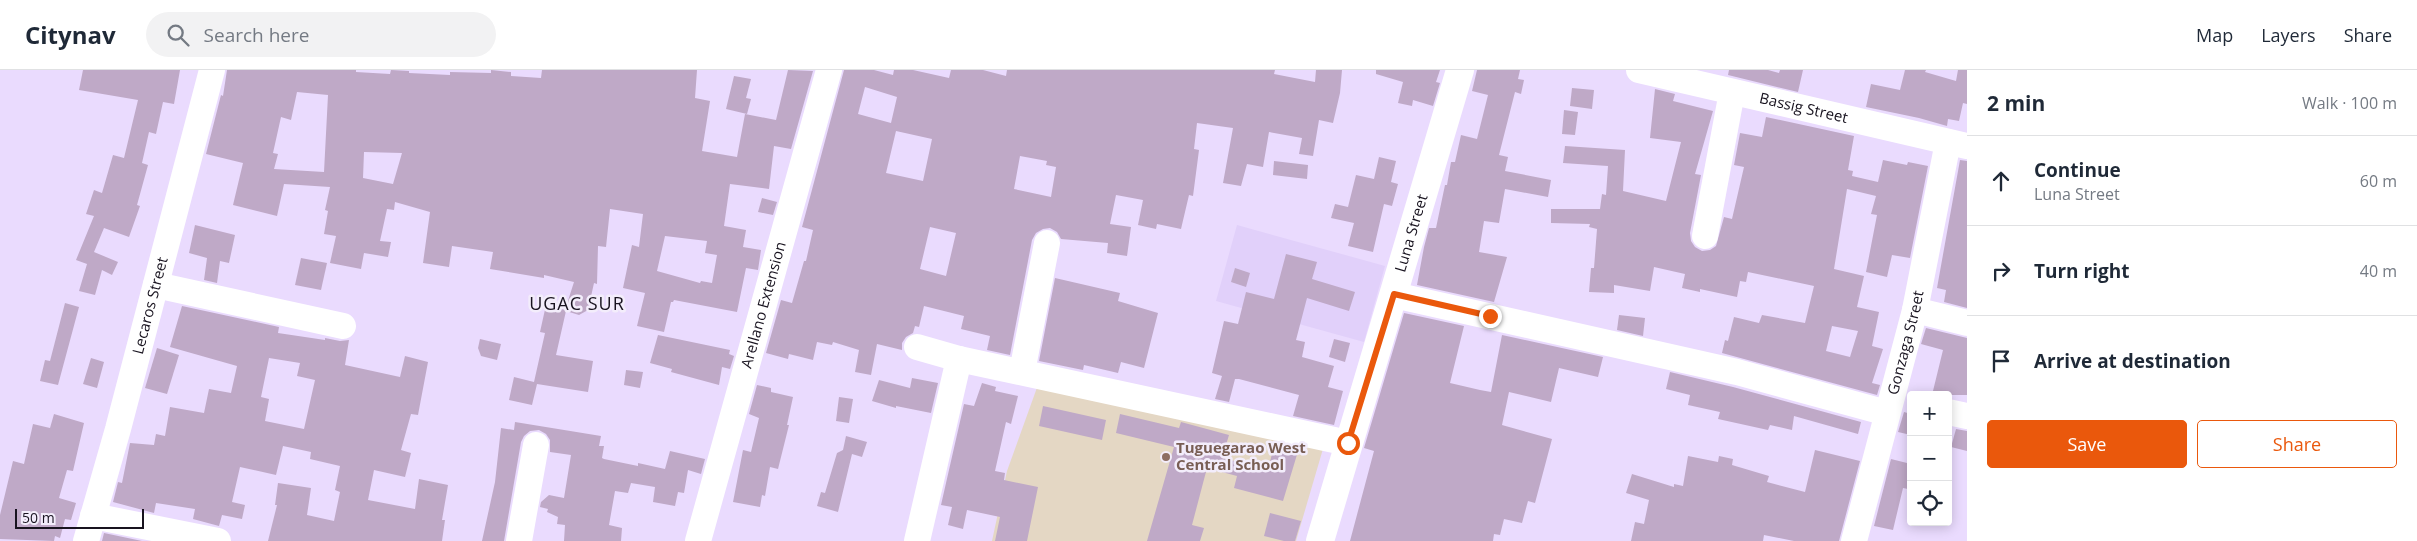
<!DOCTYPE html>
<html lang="en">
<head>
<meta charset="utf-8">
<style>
  body { margin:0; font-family:"Open Sans",sans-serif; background:#f2f2f3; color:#1f2937 }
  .controls { position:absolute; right:15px; bottom:15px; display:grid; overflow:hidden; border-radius:5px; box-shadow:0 2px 12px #0003 }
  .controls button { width:45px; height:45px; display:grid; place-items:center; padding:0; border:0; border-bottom:1px solid #e0e1e3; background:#fff; color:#1f2937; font:25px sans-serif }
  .scale { position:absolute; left:15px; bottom:12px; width:129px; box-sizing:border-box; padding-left:5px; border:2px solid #18131f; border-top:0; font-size:14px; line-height:18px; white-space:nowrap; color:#18131f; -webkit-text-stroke:4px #f3edfb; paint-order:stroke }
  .stop { position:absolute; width:15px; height:15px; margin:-11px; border:4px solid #ea580c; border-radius:50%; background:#fff }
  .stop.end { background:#ea580c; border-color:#fff; box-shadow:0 1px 5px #0008 }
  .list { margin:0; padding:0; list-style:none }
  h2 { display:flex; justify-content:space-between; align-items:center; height:65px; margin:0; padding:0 20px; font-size:21px }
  h2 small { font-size:16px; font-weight:400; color:#747a83 }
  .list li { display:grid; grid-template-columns:32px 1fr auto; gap:15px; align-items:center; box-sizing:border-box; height:90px; padding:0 20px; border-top:1px solid #e0e1e3 }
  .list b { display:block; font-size:19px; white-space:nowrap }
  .list p { margin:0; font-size:16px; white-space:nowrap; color:#747a83 }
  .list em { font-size:16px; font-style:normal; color:#747a83 }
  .actions { display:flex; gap:10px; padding:15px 20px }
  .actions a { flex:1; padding:11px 0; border:1px solid #ea580c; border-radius:5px; text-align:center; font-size:18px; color:#ea580c }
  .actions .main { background:#ea580c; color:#fff }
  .icon { flex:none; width:28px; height:28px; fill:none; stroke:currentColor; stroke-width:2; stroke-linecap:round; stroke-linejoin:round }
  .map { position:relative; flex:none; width:1967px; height:471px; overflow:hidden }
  header { display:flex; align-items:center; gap:30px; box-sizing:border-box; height:70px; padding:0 25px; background:#fff; border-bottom:1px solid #e0e1e3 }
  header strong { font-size:24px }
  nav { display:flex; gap:28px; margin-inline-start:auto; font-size:18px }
  .search { width:350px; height:45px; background:#f2f2f3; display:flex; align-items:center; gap:12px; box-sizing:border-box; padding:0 18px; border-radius:28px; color:#747a83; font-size:19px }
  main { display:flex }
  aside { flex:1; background:#fff }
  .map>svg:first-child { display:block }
  .built { fill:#e1d0fa }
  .education { fill:#e4d7c4 }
  .building { fill:#bfa9c7; fill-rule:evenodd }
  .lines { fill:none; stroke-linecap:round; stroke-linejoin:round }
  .minor { stroke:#fff; stroke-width:26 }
  .major { stroke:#fff; stroke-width:28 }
  .route { stroke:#ea580c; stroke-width:6 }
  .education-dot { fill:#8d6e63; stroke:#f3edfb; stroke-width:2 }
  .labels { text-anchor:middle; stroke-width:5; stroke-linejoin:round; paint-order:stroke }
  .street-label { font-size:15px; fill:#18131f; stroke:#f3edfb }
  .education-label { font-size:15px; font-weight:bold; fill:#785e54; stroke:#f3edfb; text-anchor:start }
  .quarter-label { font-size:18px; letter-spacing:1px; fill:#18131f; stroke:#f3edfb }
</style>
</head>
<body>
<header>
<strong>Citynav</strong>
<div class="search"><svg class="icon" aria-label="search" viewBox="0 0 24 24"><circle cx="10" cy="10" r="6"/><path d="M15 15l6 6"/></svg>Search here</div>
<nav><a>Map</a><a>Layers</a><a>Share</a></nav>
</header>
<main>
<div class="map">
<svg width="1967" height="471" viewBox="0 0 1967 471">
  <rect width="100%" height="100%" fill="#eadbfe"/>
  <path class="built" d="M1237,155L1385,196L1364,272L1216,231Z"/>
  <path class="education" d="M1039,312L1325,372L1296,471H992L1007,401Z"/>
  <g class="building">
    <path d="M83,0H180L174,34L163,32L156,64L149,62L142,93L148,95L137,135L140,136L129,167L104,158L94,182L118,192L112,205L102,200L95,225L79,221L87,194L76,190L94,146L86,144L94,120L102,123L113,85L124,88L138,30L79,20Z"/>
    <path d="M227,0H356V2L390,4L391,0L409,1V3L450,5V2L491,3V0L511,2V6L541,8L542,0H697L695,28L710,31L702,81L737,87L745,44L776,50L788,0L813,1L791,79L774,76L769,119L730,114L724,156L746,160L743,177L761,180L758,200L746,198L737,242L674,230L673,232H671L664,262L637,256L645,223L623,218L632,175L639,177L643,144L610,139L606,177L598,176L597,214L594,213L588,240L579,245L566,241L556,285L593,291L588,322L537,314L532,335L509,330L514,307L534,312L545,263L540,262L546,235L565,240L574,212L544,205V208L490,199L493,182L452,176L449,197L423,193L430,142L395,132L394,140L387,139L380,171L391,172L388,187L364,183L361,199L330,193L336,166L324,164L328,141L325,140L330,117L284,114L277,146L233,135L243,93L206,84L221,25L223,26ZM297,22L328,25L324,102L274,99L278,84L273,83L281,47L291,50ZM364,82L402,83L393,114L363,108ZM665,166L707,171L705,183L717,185L712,213L701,211L700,213L657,201Z"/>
    <path d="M844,0H874L893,5L894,0H913L949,8L951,0H983L1006,6L1007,0H1275L1274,4L1315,12L1316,0H1342L1340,23L1333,53L1319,50L1313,86L1299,84L1302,68L1269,62L1263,97L1247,94L1241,116L1223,113L1233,58L1197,53L1194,79L1199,80L1193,126L1189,125L1181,159L1157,154L1156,159L1138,155L1143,130L1116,125L1110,154L1131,157L1127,186L1107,183L1108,173L1061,169L1057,162L1050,158L1043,159L1036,163L1032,170L1010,285L987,280L990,266L961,259L964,246L924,236L919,257L915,256L913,263L906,267L902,273V280L877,274L871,305L855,302L859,280L833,272L832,275L817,272L813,290L789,284L788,289L766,283L781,230L792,233L804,191H806L813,160L802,157ZM865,17L897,27L891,53L858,44ZM896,61L932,69L923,111L886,103ZM1020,86L1047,91L1046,95L1056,97L1051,127L1014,119ZM930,157L956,163L946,206L920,199Z"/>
    <path d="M1376,0H1440L1436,12L1440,13L1433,36L1413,30L1412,36L1398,33L1403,12L1376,4Z"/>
    <path d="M1477,0H1520L1518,9L1524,10L1521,24L1515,22L1499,85L1508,87L1505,101L1551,110L1548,127L1505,119L1499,153L1484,151L1479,182L1507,187L1494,232L1417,215L1424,177L1429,158H1436L1445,115H1447L1451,92H1455L1461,65L1477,69L1488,25L1472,21Z"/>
    <path d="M1729,0H1768L1779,3L1780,0H1803L1798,22L1728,5Z"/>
    <path d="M1905,0H1926L1925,2L1956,11L1958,0H1967V34L1963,33L1959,51L1948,49L1947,56L1919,48L1866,37L1871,14L1900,20Z"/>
    <path d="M734,6L751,9L746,28L751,29L747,44L726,39Z"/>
    <path d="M1572,18L1594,20L1592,39L1570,36Z"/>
    <path d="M1655,19L1675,24L1673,31L1713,41L1695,104L1701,105L1690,163L1691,171L1695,177L1702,181L1710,180L1716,176L1724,147L1732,149L1744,97L1734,95L1740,63L1762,67L1766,47L1854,66L1848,100L1853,101L1852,106L1878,112L1883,90L1907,95L1908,92L1928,96L1910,188L1892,185L1887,207L1866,202L1877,145L1871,144L1876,126L1847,119L1834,199L1864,206L1857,237L1879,242L1872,276L1883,279L1872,313L1880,315L1877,325L1722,283L1725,270L1728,271L1734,247L1759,253L1762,245L1805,253L1814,216L1748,202L1746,212L1740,211L1737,227L1700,219V222L1682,218L1685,204L1654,197L1650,221L1614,215V223L1589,222L1591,198H1594L1597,159L1589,157L1590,154L1551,153V139H1600L1602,124L1606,125L1608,96L1563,93L1565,76L1625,80L1623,121L1666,131L1681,72L1650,68ZM1832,256L1858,261L1850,287L1826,281Z"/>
    <path d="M1564,40L1578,42L1575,65L1562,64Z"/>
    <path d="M1379,87L1396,91L1391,112L1398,114L1392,136L1384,134L1373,182L1348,176L1354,153L1331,148L1335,134L1348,137L1356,105L1374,109Z"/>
    <path d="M1960,90L1967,91V238L1944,232L1946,220L1937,218Z"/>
    <path d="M1274,91L1308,95L1307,109L1273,105Z"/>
    <path d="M762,128L777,132L773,145L758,142Z"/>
    <path d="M195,155L235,165L229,193L220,191L217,213L204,210L207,188L189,183Z"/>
    <path d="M1286,184L1317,192L1312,209L1355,222L1349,241L1307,228L1296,270L1305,272L1302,287L1334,296L1328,317L1343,321L1334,355L1293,346L1299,325L1239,309H1235L1229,332L1215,329L1222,306L1212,303L1224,251L1238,254L1246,222L1274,229Z"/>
    <path d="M301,188L327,193L321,220L295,215Z"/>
    <path d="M1235,198L1250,203L1246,217L1231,212Z"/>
    <path d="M1055,208L1120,223L1118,231L1158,243L1144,298L1121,292L1118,303L1084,295L1083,300L1039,291Z"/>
    <path d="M65,233L79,237L58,315L40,311L45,290L50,291Z"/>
    <path d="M182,236L279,257L278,263L325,270V268L340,271L349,270L345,295L400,307L405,286L428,292L418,345L411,344L401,380L411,383L405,407L374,400L368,430L415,439L419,409L448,415L442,450H445L442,471H268L277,435H275L278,413L311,418L307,445L334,451L340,422L335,420L340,396L310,389L311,382L283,376L276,405L240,397L232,432L245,435L242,449L222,445L219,456L193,449L195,439L156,433L154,443L113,432L118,412L122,413L130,373L154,375L156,364L165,366L170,337L204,343L209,319L231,323L237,296L170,277ZM269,288L300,293L297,306L315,310L304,359L265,351L269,329L261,327Z"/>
    <path d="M1404,243L1464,256L1450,313L1480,320L1491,322L1502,265L1603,287L1598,307L1559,298L1551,332L1509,322L1502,355L1552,369L1535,433L1528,431L1522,453L1504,449L1500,465L1494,464L1493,471H1350L1374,381L1364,378Z"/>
    <path d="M1619,245L1645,248L1643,266L1617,260Z"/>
    <path d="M1926,258L1967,268V325H1932L1943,280L1921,274Z"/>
    <path d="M658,265L730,280L729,284L734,286L730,299L722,297L719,315L671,302L672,299L650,293Z"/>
    <path d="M480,269L501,274L497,290L481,286L478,278Z"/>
    <path d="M1334,269L1350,273L1345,292L1329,287Z"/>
    <path d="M157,278L179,285L167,324L145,318Z"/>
    <path d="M91,288L104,292L97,318L83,314Z"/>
    <path d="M626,300L643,302L640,318L624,315Z"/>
    <path d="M1670,302L1733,317L1861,352L1858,364L1794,346L1792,360L1770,355L1768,360L1718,349L1720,342L1688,335L1690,325L1666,319Z"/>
    <path d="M912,308L938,313L931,343L896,336V338L872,331L879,310L910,318Z"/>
    <path d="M982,313L996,317L995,321L1018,326L1011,354L1006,352L995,401L1005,403L1004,410L1038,417L1027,471H995L1000,447L967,440L963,459L948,455L952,437L941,435L964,334L974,336Z"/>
    <path d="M757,315L771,318V322L793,327L787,355H789L778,399L770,397L765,426L762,425L760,437L733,432L743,380L751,382L759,348L749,344Z"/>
    <path d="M839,327L853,329L849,353L836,351Z"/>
    <path d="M1043,336L1106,350L1102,370L1039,356Z"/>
    <path d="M1904,342L1911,344V365L1898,362Z"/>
    <path d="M54,344L84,353L73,401L67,400L59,428L76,433L71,450L65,449L60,468L55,466L54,471L0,469V445L13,391L24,394L33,354L50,358Z"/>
    <path d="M1120,344L1179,358L1181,352L1229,365L1222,388L1268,399L1275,373L1299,378L1283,431L1234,418L1237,406L1207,398L1192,455L1204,458L1200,471H1147L1174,377L1116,363Z"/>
    <path d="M515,352L601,366L599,376H604L602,388L604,389L638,396V393L665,399L670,381L705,389L701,404L688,400L684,423L678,422L675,436L653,432L655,417L631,413L628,423L615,421L609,455L622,458L621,471H564L565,455L557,454L558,447L547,442L548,439L540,437L541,432L549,425L564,428L571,385L550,382V370L546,364L539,360L530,361L524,366L521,372L504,471H482L495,412L501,358L514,360Z"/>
    <path d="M1956,359L1967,361V381L1951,377Z"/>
    <path d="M846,366L867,372L862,387L852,384L838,442L817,436L821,422L825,423L837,383L843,380Z"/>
    <path d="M1815,380L1860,391L1839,471H1794L1764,465L1763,471H1631L1635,452L1644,454L1649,430L1626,423L1632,404L1674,417V414L1683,416L1688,386L1718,392L1719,386L1733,389L1732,395L1769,406L1767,412L1805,422Z"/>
    <path d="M1891,389L1911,394L1908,419L1903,418L1893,460L1874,456Z"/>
    <path d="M1270,443L1301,451L1295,471H1284L1264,466Z"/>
    <path d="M104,463L142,471H102Z"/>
  </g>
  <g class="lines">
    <g class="minor">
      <path id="s1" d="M1639,0L1967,76"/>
      <path d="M1705,166L1732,22"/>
      <path d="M156,215L343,256"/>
      <path d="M1394,225L1737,302L1887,343"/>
      <path d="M1915,240L1967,253"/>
      <path d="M917,277L959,289L1348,373"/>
      <path d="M1022,302L1047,173"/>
      <path d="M1948,342L1967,346"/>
      <path d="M93,446L218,471"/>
      <path id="s2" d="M86,471L118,359L212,0"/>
      <path d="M519,471L536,375"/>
      <path id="s3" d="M698,471L829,0"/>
      <path d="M917,471L959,289"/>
      <path id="s4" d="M1854,471L1915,240L1948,72"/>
    </g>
    <path class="major" id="s5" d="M1320,471L1460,0"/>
  </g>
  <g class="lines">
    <path class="route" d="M1348,373L1394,224L1490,246"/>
  </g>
  <circle class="education-dot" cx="1166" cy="387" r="5"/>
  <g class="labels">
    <g class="street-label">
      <text dy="5" stroke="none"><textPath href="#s1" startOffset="169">Bassig Street</textPath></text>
      <text dy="5" stroke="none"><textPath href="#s5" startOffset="321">Luna Street</textPath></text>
      <text dy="5" stroke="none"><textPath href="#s2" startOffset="244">Lecaros Street</textPath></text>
      <text dy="5" stroke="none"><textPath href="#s3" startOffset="245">Arellano Extension</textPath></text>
      <text dy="5" stroke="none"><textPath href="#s4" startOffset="205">Gonzaga Street</textPath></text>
    </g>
    <g class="education-label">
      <text x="1176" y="383">Tuguegarao West<tspan x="1176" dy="17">Central School</tspan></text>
    </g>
    <g class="quarter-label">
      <text x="577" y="240">UGAC SUR</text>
    </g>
  </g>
</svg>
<div class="controls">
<button>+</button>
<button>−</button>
<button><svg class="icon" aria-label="locate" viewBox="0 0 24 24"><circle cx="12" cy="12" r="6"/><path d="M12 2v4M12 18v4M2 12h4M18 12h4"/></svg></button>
</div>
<div class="scale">50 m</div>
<div class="stop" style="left:1348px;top:373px"></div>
<div class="stop end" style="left:1490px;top:246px"></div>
</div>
<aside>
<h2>2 min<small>Walk · 100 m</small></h2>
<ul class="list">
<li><svg class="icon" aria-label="ahead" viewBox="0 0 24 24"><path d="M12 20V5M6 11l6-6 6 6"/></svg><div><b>Continue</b><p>Luna Street</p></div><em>60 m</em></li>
<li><svg class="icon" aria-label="right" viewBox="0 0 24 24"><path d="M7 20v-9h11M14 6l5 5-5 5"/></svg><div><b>Turn right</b></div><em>40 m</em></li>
<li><svg class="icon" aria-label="arrive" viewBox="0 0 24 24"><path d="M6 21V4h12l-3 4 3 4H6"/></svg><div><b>Arrive at destination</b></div></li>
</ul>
<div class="actions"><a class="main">Save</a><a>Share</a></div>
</aside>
</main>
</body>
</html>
